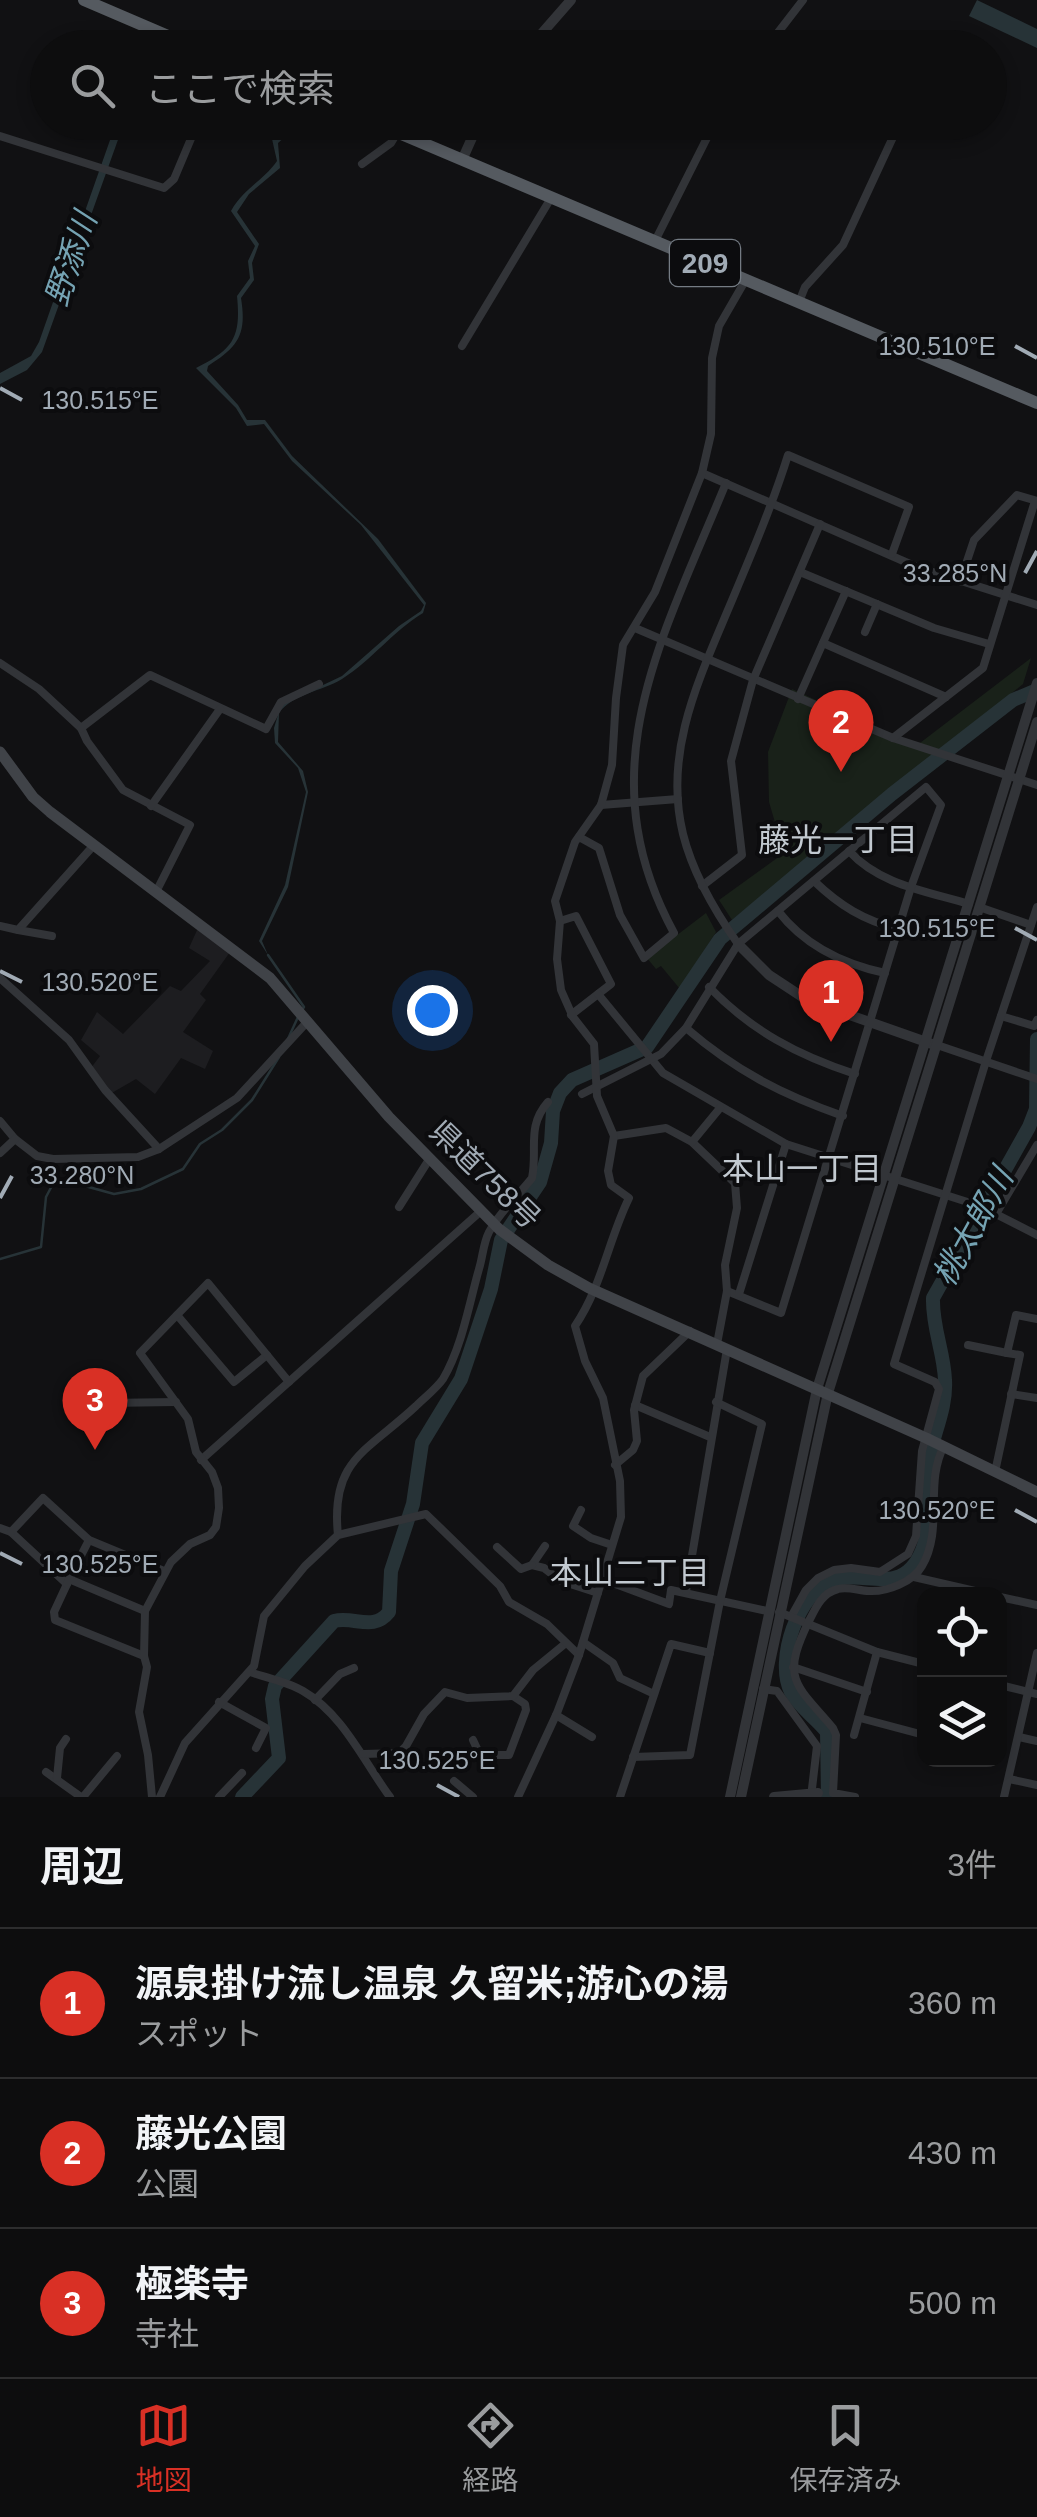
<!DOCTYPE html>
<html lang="ja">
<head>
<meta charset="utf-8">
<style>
  body { margin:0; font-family:Helvetica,"Noto Sans JP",sans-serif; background:#161617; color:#f1f3f6 }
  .controls { position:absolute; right:30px; bottom:30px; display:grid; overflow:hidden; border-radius:20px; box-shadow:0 5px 15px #0003 }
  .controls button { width:90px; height:90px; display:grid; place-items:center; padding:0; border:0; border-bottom:2px solid #2d2d2e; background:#0d0d0e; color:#f1f3f6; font:50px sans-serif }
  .you { position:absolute; left:432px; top:1010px; width:35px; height:35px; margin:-25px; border:8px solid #fff; border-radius:50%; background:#1a73e8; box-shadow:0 0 0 15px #1a73e833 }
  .badge { display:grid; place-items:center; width:65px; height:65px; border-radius:50%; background:#d93025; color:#fff; font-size:32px; font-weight:700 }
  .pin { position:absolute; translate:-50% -82px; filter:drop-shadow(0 2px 5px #0008) }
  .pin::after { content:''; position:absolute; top:52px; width:35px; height:30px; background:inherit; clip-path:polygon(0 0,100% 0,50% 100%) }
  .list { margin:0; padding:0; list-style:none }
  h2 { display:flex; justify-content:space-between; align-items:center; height:130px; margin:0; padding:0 40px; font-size:42px }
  h2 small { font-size:32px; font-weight:400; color:#9a9c9e }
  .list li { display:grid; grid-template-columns:65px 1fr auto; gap:30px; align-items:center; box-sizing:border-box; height:150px; padding:0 40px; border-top:2px solid #2d2d2e }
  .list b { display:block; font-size:38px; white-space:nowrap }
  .list p { margin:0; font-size:32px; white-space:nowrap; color:#9a9c9e }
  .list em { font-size:32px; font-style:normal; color:#9a9c9e }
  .icon { flex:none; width:55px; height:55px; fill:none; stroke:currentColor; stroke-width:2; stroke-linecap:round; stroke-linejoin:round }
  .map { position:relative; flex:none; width:1037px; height:1797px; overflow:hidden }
  .search { position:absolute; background:#0d0d0e; box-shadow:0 5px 15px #0003; left:30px; right:30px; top:30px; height:110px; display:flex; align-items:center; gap:25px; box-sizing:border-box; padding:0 35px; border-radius:55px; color:#9a9c9e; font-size:38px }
  .sheet { height:580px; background:#0d0d0e }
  nav { display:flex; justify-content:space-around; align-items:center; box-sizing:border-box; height:140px; border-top:2px solid #2d2d2e; background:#0d0d0e; font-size:28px; color:#9a9c9e }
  nav a { display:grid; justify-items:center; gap:5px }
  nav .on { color:#d93025 }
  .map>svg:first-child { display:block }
  .built { fill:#1d1d20 }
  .green { fill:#192119 }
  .water { fill:#273337 }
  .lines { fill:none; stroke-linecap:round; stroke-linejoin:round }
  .stream { stroke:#273337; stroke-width:2.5 }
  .river { stroke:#273337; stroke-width:14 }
  .minor { stroke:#323438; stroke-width:8 }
  .tertiary { stroke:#323438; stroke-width:10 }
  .secondary { stroke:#404348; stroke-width:11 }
  .trunk { stroke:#555a60; stroke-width:12 }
  .ticks { fill:none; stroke:#a1abb5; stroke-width:4 }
  .labels { text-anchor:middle; stroke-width:8; stroke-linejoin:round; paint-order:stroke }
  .shield { fill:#0c0c0e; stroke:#747b83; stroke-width:2.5 }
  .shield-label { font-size:28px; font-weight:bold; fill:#a1abb5 }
  .street-label { font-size:30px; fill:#a1abb5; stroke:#0c0c0e }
  .water-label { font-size:32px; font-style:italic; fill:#75a3b3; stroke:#0c0c0e }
  .neighbourhood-label { font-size:32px; fill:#c2c9d0; stroke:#0c0c0e }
  .ticks-label { font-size:25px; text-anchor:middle; fill:#a1abb5; stroke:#0c0c0e; stroke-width:8; stroke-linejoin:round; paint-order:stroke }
</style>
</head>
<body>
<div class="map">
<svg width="1037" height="1797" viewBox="0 0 1037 1797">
  <rect width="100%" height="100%" fill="#111113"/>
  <path class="built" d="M198,928L230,952L200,994L206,1000L183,1032L213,1051L205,1069L181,1058L155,1094L136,1079L110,1094L91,1068L100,1056L81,1040L97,1012L123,1034L170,986L181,991L210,961L189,948Z"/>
  <g class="green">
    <path d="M1031,658L1023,684L732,920L719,900L784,853L769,802L768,752L792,689L916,746Z"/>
    <path d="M706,913L716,932L680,989L661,966L656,969L647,958Z"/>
  </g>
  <g class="water">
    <path d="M977,0L1037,29V48L969,16Z"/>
    <path d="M116,123H124L42,352L27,370L0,384V373L31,356L39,342Z"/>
    <path d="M291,123H301L278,143L280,168L249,194L237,212L259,244L252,263L254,280L241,298C247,335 238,347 208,366L207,371L238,405L247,420H265L292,456L378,539L426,603L423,613C393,631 372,660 342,679C322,691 293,694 279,713L278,742L303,771L308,792L288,887L262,941L268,955L259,941L285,885L306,792L298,768L275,743L274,728L281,705L342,676L399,626L421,611L424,605L361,525L292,461L264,424L247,426L236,408L196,368C234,349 241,337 237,296L250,278L248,261L255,246L231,211C244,188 262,182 277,161L272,139Z"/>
  </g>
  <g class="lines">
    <g class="stream">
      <path d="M268,955L304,1007L302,1010"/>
      <path d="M287,1041L298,1017"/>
      <path d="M0,1259L41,1247L46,1197L56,1178L114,1194L141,1189L183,1169L200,1144L222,1130L252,1100L279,1057"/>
    </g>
    <g class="river">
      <path d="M242,1797L279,1758L272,1699L275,1686L334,1621C355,1616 373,1632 389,1612L391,1571L413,1504L422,1443L461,1379L491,1289L501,1240L540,1182L551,1143L553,1111L560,1093L572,1080L647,1047L720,939L892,794L1013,700L1037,690"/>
      <path d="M828,1797L827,1732C816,1718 799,1707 791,1692C775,1660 798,1592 833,1580C866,1569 906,1600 924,1545C931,1522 925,1494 927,1470C930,1439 947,1412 945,1380C944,1352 932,1327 933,1298L1029,1127L1036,1109L1037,1039"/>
    </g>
    <g class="minor">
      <path d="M766,48L803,0"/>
      <path d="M0,136L164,188L174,179L198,122"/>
      <path d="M362,164L391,143L397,133"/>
      <path d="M655,241L715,122"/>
      <path d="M799,302L805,287L843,245L900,122"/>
      <path d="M462,346L551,198"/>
      <path d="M702,473L917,567L1037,605"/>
      <path d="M800,572L934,628L989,644"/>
      <path d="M960,582L974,540L1017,495L1037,501"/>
      <path d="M635,628L893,738L1037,785"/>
      <path d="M865,632L877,604"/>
      <path d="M823,643L946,697"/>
      <path d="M0,663L39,689L81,728L87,741L123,790L190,825L156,892"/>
      <path d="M798,699L846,591"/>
      <path d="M81,728L150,675L266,729L281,702L319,684"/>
      <path d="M893,738L983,668L1035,501"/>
      <path d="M601,805L678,799"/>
      <path d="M151,806L220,709"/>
      <path d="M579,837L599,848L620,915L644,958L674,933C585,770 663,637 726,483"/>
      <path d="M849,851C880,885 926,891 969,904"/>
      <path d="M814,881C839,905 864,921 899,929"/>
      <path d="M702,886L742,855L731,761L753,680L820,524"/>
      <path d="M979,907L1031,925"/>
      <path d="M778,911C805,946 843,964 885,973"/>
      <path d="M560,921L576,916L611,984L571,1015"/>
      <path d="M0,926L18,930L94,845"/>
      <path d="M18,930L52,936"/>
      <path d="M738,944C714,910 693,874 683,834C663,752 699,679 730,605C751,555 772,506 788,455L909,507L892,554"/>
      <path d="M0,978L69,1040L105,1090L159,1149"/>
      <path d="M709,987C752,1031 797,1055 855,1074"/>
      <path d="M598,994L663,1073L786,1144L980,1206L1037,1235"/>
      <path d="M1001,1016L1034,1026L1037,1020"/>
      <path d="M686,1028C736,1071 781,1094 843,1116"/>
      <path d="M937,1045L1037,1079"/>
      <path d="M582,1094L661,1054L686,1028L738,944L926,787L941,805L911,887L781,1313L727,1291"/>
      <path d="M0,1121L15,1139L37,1156L53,1159L138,1157L159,1149L237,1098L308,1021"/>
      <path d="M614,1136L666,1128L692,1142L735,1183L737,1208L725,1265L727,1291L717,1344"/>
      <path d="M692,1142L720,1108"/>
      <path d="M0,1153L15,1139"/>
      <path d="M399,1207L430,1158"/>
      <path d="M996,1214L1037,1145"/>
      <path d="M739,1294L786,1144"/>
      <path d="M177,1315L234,1382L267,1355"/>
      <path d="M968,1345L1007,1353"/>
      <path d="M1011,1394L1037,1398"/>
      <path d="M106,1403L176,1402"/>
      <path d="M635,1405L710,1437"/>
      <path d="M201,1460L481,1211"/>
      <path d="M615,1465L633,1450L637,1441L634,1410L643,1376L690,1331"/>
      <path d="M995,1472L1020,1355L1007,1353L1016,1315L1037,1319"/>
      <path d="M581,1510L573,1526L591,1538L612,1545"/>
      <path d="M0,1528L11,1532L67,1584L54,1612L55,1620L144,1656"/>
      <path d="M11,1532L43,1498L89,1540L164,1571"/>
      <path d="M338,1535C330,1459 368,1451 416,1406C425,1397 436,1389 443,1379C462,1347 469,1304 479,1269C483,1256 483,1244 489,1232C500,1211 518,1196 532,1178C538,1149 526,1127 548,1102"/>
      <path d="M545,1546L532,1565L544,1568L561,1581L598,1593"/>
      <path d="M497,1547L521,1569L532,1565"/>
      <path d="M914,1577L988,1594"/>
      <path d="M69,1579L89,1540"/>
      <path d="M602,1579L669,1604L671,1590L767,1611"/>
      <path d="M67,1584L69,1579L145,1611"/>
      <path d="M686,1591L727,1349"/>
      <path d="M1000,1597L1037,1605"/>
      <path d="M779,1612L791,1617L806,1590L818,1578L834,1570L851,1568L880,1572L908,1554L916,1536L922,1451L939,1389L935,1382L894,1364L986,1061L1037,907"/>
      <path d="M791,1617L877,1652L924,1664"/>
      <path d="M583,1642L613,1663L620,1678L654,1694"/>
      <path d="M793,1667L867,1692"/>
      <path d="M250,1672C267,1678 288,1682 303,1691C343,1714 364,1762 390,1797"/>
      <path d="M1000,1685L1037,1694"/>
      <path d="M763,1689L777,1691L817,1746L811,1797"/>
      <path d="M315,1700L340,1674L354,1668"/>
      <path d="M219,1702L266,1728L256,1748"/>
      <path d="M556,1715L592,1737"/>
      <path d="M860,1718L924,1735"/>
      <path d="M854,1735L877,1652"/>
      <path d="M1019,1737L1037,1741"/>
      <path d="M473,1740L480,1755H509L526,1710L525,1704L513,1696"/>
      <path d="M363,1754L399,1753L406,1746L424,1714L445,1692L467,1698L513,1696L533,1670L566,1643"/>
      <path d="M633,1757L690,1755L720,1601L762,1424L716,1402"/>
      <path d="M46,1772L81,1797"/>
      <path d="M57,1778L60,1748L66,1739"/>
      <path d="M1009,1779L1037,1785"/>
      <path d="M454,1781L473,1797"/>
      <path d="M83,1797L117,1756"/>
      <path d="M152,1797L148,1755L139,1712L147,1667L144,1656L145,1611L171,1562L190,1544L210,1535L216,1527L219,1508L218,1488L212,1472L196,1452L188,1419L140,1353L208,1283L289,1382"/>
      <path d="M160,1797L185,1743L254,1666L264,1616L305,1566L338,1535L426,1514L500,1586L509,1602L547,1624L579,1655"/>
      <path d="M219,1797L242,1773"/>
      <path d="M518,1797L557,1713L579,1655L621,1517L620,1481L603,1398L585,1361L575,1326C602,1286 608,1241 629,1198L611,1185L608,1171L614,1136L597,1096L594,1044L573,1017L561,990L557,959L560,921L555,901L575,842L601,805L612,765L616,698L623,645L655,592L702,473L711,434L712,358L719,326L745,281"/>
      <path d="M620,1797L671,1644L710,1653"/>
      <path d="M855,1797L833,1793L836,1735L833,1728C796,1684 780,1680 809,1621C816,1607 822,1593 838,1589C848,1586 859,1591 869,1591C887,1592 913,1582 922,1566C944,1529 924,1483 944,1446"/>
      <path d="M1004,1797L1037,1653"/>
    </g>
    <g class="tertiary">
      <path d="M529,48L571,0"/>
      <path d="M463,158L479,122"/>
      <path d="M738,944L769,975L807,1000L932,1044"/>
      <path d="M730,1797L817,1389L1037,683"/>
      <path d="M741,1797L828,1393L1037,722"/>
      <path d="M774,1797L818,1793"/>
    </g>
    <path class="secondary" d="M0,752L33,797L50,812L270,978L389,1117L499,1229L548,1265L589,1288L926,1438L1037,1492"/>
    <g class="trunk">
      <path d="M84,0L196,48"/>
      <path d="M373,122L1037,403"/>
    </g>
  </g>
  <path class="ticks" d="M1015,346L1037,358M0,388L22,400M1025,573L1037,551M1015,928L1037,940M0,971L22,982M0,1198L12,1176M1015,1510L1037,1522M0,1553L22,1564M437,1785L459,1797"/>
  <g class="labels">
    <rect class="shield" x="670" y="240" width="70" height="46" rx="8"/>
    <g class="shield-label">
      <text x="705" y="273">209</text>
    </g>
    <g class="street-label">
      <text transform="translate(485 1175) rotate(44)" y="10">県道758号</text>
    </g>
    <g class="water-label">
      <text transform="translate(71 259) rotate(-71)" y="11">野添川</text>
      <text transform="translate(973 1227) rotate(-61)" y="11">桃太郎川</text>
    </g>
    <g class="neighbourhood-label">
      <text x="838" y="851">藤光一丁目</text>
      <text x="802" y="1180">本山一丁目</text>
      <text x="630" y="1584">本山二丁目</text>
    </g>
  </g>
  <g class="ticks-label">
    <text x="937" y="355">130.510°E</text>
    <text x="100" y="409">130.515°E</text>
    <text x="955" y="582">33.285°N</text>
    <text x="937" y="937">130.515°E</text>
    <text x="100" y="991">130.520°E</text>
    <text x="82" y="1184">33.280°N</text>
    <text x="937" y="1519">130.520°E</text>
    <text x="100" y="1573">130.525°E</text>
    <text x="437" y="1769">130.525°E</text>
  </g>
</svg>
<div class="controls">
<button><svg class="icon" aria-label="locate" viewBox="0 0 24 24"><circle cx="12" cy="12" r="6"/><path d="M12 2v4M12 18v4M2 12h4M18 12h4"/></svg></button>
<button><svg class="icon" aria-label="layers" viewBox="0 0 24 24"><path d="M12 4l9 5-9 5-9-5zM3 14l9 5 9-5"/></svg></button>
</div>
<div class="you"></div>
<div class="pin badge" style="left:831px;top:1042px">1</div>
<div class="pin badge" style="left:841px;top:772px">2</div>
<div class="pin badge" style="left:95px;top:1450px">3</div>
<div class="search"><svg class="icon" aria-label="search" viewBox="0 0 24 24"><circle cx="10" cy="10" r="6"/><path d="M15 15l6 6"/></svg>ここで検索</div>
</div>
<section class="sheet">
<h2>周辺<small>3件</small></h2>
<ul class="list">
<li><span class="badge">1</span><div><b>源泉掛け流し温泉 久留米;游心の湯</b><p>スポット</p></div><em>360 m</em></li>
<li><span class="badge">2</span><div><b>藤光公園</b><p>公園</p></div><em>430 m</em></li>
<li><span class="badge">3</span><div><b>極楽寺</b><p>寺社</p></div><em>500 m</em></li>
</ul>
</section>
<nav>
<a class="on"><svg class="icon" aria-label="map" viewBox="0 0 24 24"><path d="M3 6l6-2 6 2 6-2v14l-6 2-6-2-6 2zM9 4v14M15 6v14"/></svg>地図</a>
<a><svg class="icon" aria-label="directions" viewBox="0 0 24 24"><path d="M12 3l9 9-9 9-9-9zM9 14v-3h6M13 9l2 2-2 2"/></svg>経路</a>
<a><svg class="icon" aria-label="saved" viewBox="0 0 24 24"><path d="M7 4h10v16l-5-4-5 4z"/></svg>保存済み</a>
</nav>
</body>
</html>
